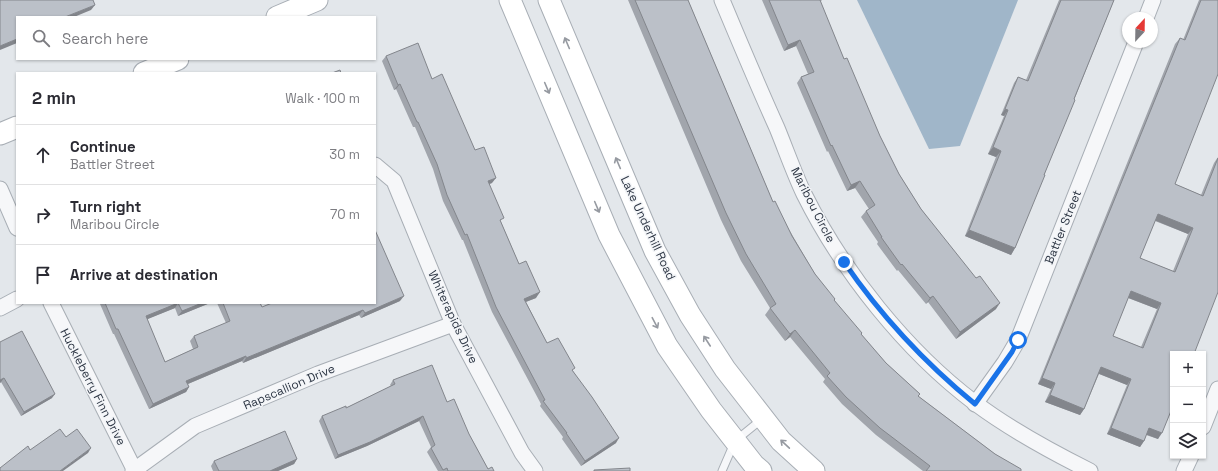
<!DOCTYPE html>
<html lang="en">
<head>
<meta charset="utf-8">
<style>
  body { margin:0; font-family:"Space Grotesk",sans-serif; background:#f2f2f3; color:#2b2b33 }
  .controls { position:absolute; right:12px; bottom:12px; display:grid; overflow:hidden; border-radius:0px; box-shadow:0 1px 3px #0004 }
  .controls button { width:36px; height:36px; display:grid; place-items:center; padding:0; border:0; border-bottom:1px solid #e1e1e2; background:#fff; color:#2b2b33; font:20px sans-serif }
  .compass { position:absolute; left:1122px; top:12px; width:36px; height:36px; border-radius:50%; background:#fff; box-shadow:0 1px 3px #0004; rotate:22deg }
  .stop { position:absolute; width:12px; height:12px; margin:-9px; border:3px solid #1a73e8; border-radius:50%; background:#fff }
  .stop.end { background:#1a73e8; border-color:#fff; box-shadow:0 1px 4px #0008 }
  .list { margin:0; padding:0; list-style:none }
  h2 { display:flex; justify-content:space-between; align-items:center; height:52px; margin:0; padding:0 16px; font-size:17px }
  h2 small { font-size:13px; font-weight:400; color:#7c7c81 }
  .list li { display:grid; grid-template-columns:26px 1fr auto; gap:12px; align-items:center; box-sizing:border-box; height:60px; padding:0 16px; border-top:1px solid #e1e1e2 }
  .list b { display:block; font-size:15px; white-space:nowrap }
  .list p { margin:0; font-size:13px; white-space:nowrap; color:#7c7c81 }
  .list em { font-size:13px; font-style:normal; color:#7c7c81 }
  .icon { flex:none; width:22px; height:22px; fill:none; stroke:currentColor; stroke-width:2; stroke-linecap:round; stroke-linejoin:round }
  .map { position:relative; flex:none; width:1218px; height:471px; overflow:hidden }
  .search { position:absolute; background:#fff; box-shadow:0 1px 3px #0004; left:16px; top:16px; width:360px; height:44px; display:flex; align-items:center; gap:10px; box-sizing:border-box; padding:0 14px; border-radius:0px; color:#7c7c81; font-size:15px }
  .panel { position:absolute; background:#fff; box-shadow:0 1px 3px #0004; left:16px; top:72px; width:360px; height:232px; border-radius:0px }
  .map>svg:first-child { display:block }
  .water { fill:#a0b6c9 }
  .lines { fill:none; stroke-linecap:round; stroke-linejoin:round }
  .lane-casing { stroke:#a8aeb5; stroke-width:9 }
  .street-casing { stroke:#a8aeb5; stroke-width:17 }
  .secondary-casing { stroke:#a8aeb5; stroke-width:23 }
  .lane { stroke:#f6f7f9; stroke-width:7 }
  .street { stroke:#f6f7f9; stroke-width:15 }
  .secondary { stroke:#fff; stroke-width:21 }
  .wall { fill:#a1a5ac; fill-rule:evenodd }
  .shaded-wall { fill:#83868c }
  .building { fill:#bbc0c8; stroke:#83868c; fill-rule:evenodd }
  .oneway { stroke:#969aa1 }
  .route { stroke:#1a73e8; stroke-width:5 }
  .labels { text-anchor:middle; stroke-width:3; stroke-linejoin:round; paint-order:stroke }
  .street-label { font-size:12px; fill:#2c3543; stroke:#f3f5f8 }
</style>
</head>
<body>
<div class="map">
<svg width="1218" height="471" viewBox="0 0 1218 471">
  <rect width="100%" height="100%" fill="#e3e7eb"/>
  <path class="water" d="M857,0H1018L960,146L929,149Z"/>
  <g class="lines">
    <g class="lane-casing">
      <path id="lane" d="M722,471L735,441L762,419"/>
    </g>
    <g class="street-casing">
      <g id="street">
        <path d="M722,0C740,43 758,86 777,128C786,150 794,173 804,194C843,272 906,351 975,403C1011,430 1050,451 1090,471"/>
        <path d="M1146,18L1153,0"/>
        <path d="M375,165L394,181L453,324L522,453L535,471"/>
        <path d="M0,189L17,228"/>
        <path d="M51,303L135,471"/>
        <path d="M0,308L17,299"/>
        <path d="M975,404L1005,362L1018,340L1136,42"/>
        <path d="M1203,427L1218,389"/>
        <path d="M133,471L195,426L318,374L453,324"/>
        <path d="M1184,471L1191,456"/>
      </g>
    </g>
    <g class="secondary-casing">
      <g id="secondary">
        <path d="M510,0L609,235L667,346L711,410L754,465L761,471"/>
        <path d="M549,0L655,251L690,315L725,369L781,441L814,471"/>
        <path d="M277,17L317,0"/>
        <path d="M144,73L178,59"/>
        <path d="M0,134L17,127"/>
      </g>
    </g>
    <use href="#lane" class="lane"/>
    <use href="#street" class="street"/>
    <use href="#secondary" class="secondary"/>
  </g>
  <g class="wall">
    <path d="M628,0H688L773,202L815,274L834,300L861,335L886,363L920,394L918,396L995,454L1021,471H923L876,435L842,404L823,382L825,379L790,337L785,341L765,315L770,308L741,261L721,220Z"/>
    <path d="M762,0H822L820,2L844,59L880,136L899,174L921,209L996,309L956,339L928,302L926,304L898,270L897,271L877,244L878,242L861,217L866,211L869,209L855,188L847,191L828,151L827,152L797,83L801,77L808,74L796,46L784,51Z"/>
    <path d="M1059,0H1114L1015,248L1011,255L965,236L996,157L988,154L1004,116L1001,115L1014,83L1018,77L1026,80Z"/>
    <path d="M1199,0H1218L1175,184L1201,195L1214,163L1218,157L1158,439L1146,435L1144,441L1140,447L1107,434L1127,385L1099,374L1084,409L1080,415L1045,402L1051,389L1038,384L1175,44L1180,38L1183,40ZM1155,221L1188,234L1173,271L1140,258ZM1128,298L1157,309L1141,347L1113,336Z"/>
    <path d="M386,56L432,79L475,150L492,183L489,184L501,222L519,264L536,298L526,302L547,343L573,371L616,443L581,466L562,439L563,437L540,406L541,404L492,312L463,240H462L443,201L433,169L415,127H413L396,89L394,90L382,61Z"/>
    <path d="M400,301L361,318L359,315L243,363L242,361L188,384L189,387L186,392L149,409L114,334H113L100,304L101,303H210L178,316L175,308L147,319L165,362L193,349L190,341L194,336L226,323L217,303H260L262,307Z"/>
    <path d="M0,342L52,398L21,416L1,382L0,383Z"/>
    <path d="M393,380L447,402L469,434L488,469L494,471H438L427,452L431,447L419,421L367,446L335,459L319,421L322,416L346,408L391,386L390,385Z"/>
    <path d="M297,459L294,464L278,471H213L211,466L214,461Z"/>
  </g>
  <g class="shaded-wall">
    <path d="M95,5L91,10L74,17H65Z"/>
    <path d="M17,39V43L0,50V46Z"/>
    <path d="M800,40L796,46L784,51L788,45Z"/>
    <path d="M400,84L396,89L394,90L398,85Z"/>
    <path d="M1005,109L1008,110L1004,116L1001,115Z"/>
    <path d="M993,147L1001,151L996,157L988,154Z"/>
    <path d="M496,178L492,183L484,186L488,181Z"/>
    <path d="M860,181L855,188L847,191L851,185Z"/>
    <path d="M1158,214L1193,228L1188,234L1154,220Z"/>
    <path d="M969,230L1015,248L1011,255L965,236Z"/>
    <path d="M1131,291L1161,303L1157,309L1126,297Z"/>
    <path d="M540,292L536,298L520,304L524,299Z"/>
    <path d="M404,296L400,301L361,318L365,313Z"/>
    <path d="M933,296L928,302L926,304L930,298Z"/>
    <path d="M178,303L175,308L143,321L146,316Z"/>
    <path d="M202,303H210L178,316L182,311Z"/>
    <path d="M1000,303L996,309L956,339L960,332Z"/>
    <path d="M363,310L359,315L243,363L246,358Z"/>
    <path d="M795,330L790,337L785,341L790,334Z"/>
    <path d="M246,356L242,361L183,386L186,381Z"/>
    <path d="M1101,367L1131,379L1127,385L1097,373Z"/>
    <path d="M4,378L1,382L0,383V380Z"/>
    <path d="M1042,378L1055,383L1051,389L1038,384Z"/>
    <path d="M189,387L186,392L149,409L153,404Z"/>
    <path d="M55,394L52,398L21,416L24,412Z"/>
    <path d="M1050,395L1084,409L1080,415L1045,402Z"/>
    <path d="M423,416L419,421L367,446L335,459L338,455Z"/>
    <path d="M1111,428L1144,441L1140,447L1107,434Z"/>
    <path d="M1149,428L1162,433L1158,439L1145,434Z"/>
    <path d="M619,438L616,443L581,466L585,461Z"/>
    <path d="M91,448L88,453L63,471H60Z"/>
    <path d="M297,459L294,464L278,471H270Z"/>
  </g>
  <g class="building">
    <path d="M0,0H93L95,5L65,17H17V39L0,46Z"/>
    <path d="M635,0H688L773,202L775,201L792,236L815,274L835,299L834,300L862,333L861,334L886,363L920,394L918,396L995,454L1021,469V471H926L930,466L880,428L846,397L827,376L830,373L795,330L790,334L770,308L776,304L746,254L726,213Z"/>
    <path d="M769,0H820L844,59L847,58L880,136L899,174L921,209L976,278L980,276L1000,303L960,332L933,296L930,298L902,264L901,265L881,237H882L866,211L875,205L860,181L851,185L832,145L831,146L801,77L814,72L800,40L788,45Z"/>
    <path d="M1061,0H1114L1074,99L1075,100L1044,175H1045L1015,248L969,230L1001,151L993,147L1008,110L1005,109L1018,77L1028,81Z"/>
    <path d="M1201,0H1218V74L1175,184L1203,196L1218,158V292L1194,354H1173V406L1162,433L1149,428L1144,441L1111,428L1131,379L1101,367L1084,409L1050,395L1055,383L1042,378L1180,38L1185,40ZM1158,214L1193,228L1175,272L1140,258ZM1131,291L1161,303L1143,348L1113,336Z"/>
    <path d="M418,43L432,79L442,74L475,150L484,147L496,178L488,181L504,218L500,220L519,264L526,261L540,292L524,299L547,343L558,338L575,368L572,370L592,397L619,438L585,461L566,433H567L543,401L545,400L496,307L467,234L465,235L447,195L437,164L418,122H417L400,84L398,85L386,56Z"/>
    <path d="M340,70L341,73H332Z"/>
    <path d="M375,230L404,296L365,313L363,310L246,358V356L186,381L189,387L153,404L118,329H116L105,303H178L146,316L165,362L198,347L194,336L230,321L223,303H260L262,307L272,303H375Z"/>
    <path d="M178,303H202L182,311Z"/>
    <path d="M22,331L55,394L24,412L4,378L0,380V342Z"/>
    <path d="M432,365L447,402L454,399L469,434L488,469L492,467L494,471H448L447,468L443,470L431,448L435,445L423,416L370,442L338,455L322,416L346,406V408L395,384L393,380Z"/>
    <path d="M60,429L66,437L77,429L91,448L60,471H0V468L28,446L30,450Z"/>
    <path d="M285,431L297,459L270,471H219L214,461Z"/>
    <path d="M630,468V471H594V470Z"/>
  </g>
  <defs><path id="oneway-shaft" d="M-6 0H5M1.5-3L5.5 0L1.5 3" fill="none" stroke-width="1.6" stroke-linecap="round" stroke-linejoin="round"/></defs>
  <g class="oneway">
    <use href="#oneway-shaft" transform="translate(567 43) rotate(-113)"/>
    <use href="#oneway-shaft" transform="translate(547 88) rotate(67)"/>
    <use href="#oneway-shaft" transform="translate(618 163) rotate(-113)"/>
    <use href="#oneway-shaft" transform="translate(597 207) rotate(67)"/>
    <use href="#oneway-shaft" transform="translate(655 323) rotate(62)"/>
    <use href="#oneway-shaft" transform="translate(707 341) rotate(-123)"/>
    <use href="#oneway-shaft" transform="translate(785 444) rotate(-137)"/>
  </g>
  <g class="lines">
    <path class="route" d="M844,262C881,316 925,363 975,404L1012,352L1018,340"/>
  </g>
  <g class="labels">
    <g class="street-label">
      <text transform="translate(813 205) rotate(63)" y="4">Maribou Circle</text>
      <text transform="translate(1063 227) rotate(-68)" y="4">Battler Street</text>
      <text transform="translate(648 228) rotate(65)" y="4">Lake Underhill Road</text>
      <text transform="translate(453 317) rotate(65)" y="4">Whiterapids Drive</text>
      <text transform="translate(93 387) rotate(63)" y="4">Huckleberry Finn Drive</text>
      <text transform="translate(289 387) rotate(-23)" y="4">Rapscallion Drive</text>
    </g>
  </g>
</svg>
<div class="controls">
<button>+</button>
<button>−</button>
<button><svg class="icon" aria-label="layers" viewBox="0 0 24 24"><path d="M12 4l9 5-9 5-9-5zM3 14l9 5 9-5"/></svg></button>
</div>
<svg class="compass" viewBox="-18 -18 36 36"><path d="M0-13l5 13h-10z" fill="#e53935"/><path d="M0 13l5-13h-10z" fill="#7c7c81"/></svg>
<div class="stop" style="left:1018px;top:340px"></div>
<div class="stop end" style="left:844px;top:262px"></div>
<div class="search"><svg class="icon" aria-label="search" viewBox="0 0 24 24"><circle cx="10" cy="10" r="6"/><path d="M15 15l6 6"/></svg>Search here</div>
<section class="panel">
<h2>2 min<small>Walk · 100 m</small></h2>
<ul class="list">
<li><svg class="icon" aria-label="ahead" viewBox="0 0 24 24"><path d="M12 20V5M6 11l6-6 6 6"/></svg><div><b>Continue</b><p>Battler Street</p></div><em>30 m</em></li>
<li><svg class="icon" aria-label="right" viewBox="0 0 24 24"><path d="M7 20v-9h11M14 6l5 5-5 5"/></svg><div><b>Turn right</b><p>Maribou Circle</p></div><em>70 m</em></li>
<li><svg class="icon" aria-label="arrive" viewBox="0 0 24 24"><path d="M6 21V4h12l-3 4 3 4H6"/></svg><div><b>Arrive at destination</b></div></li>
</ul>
</section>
</div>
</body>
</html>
